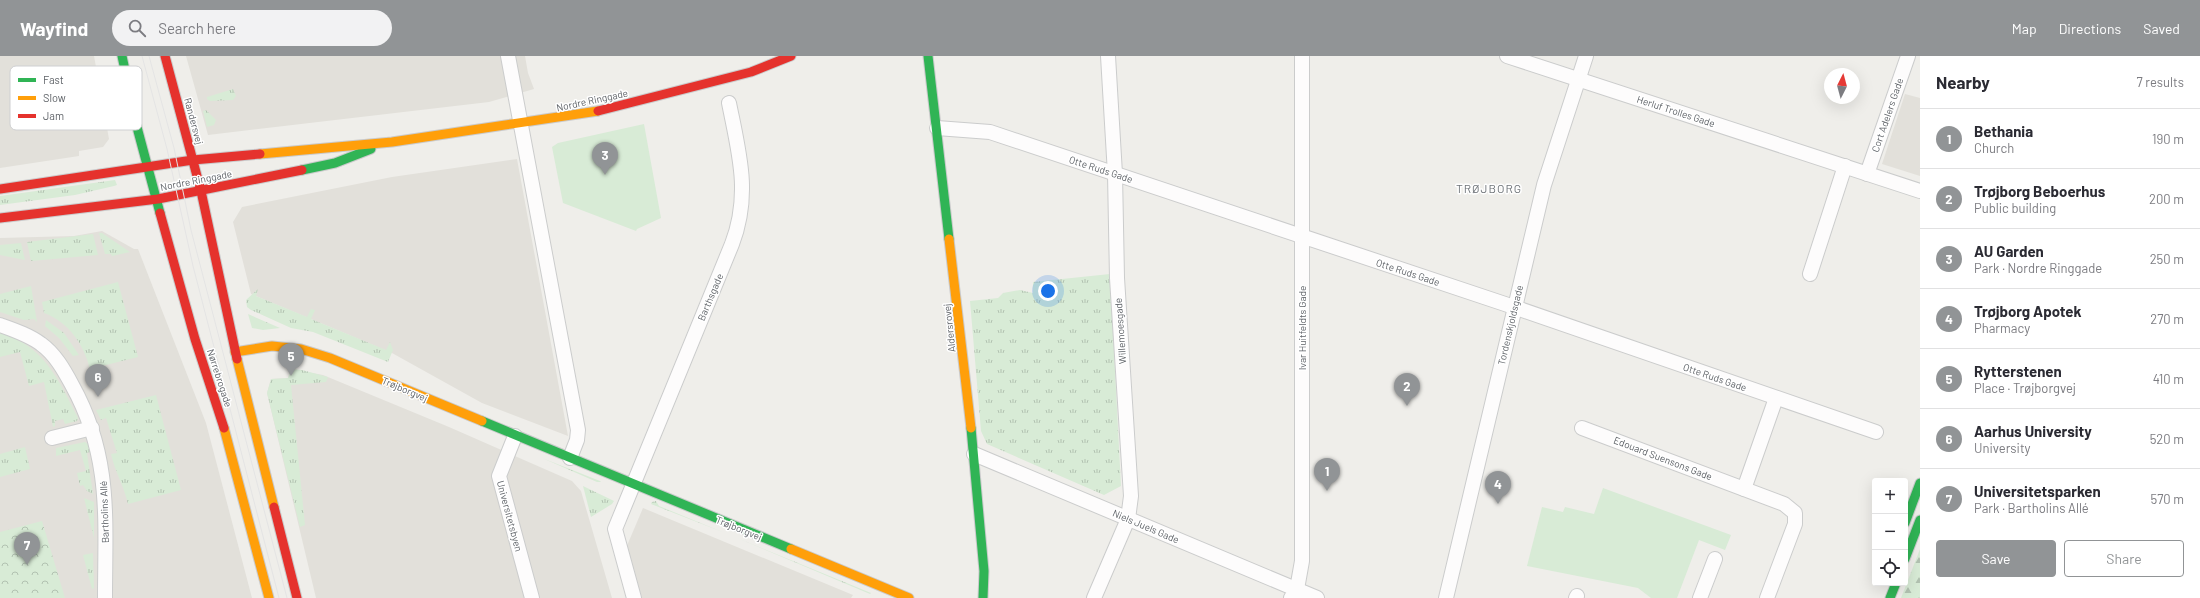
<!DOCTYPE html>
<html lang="en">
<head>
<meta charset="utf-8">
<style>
  body { margin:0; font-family:Barlow,sans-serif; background:#f2f2f3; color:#2b2b33 }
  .controls { position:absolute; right:12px; bottom:12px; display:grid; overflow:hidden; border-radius:4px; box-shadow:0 4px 16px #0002 }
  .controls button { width:36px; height:36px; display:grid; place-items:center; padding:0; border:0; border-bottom:1px solid #e1e1e2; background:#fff; color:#2b2b33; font:20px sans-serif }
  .compass { position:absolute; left:1824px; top:12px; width:36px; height:36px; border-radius:50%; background:#fff; box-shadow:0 4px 16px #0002; rotate:6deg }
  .you { position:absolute; left:1048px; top:235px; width:14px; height:14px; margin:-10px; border:3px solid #fff; border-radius:50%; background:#1a73e8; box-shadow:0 0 0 6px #1a73e833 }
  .badge { display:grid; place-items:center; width:26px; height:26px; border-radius:50%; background:#919496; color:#fff; font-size:13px; font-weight:700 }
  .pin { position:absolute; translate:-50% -33px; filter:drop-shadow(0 1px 2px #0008) }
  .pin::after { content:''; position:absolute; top:21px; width:14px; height:12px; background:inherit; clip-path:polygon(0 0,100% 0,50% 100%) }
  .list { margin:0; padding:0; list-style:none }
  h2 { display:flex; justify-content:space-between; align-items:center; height:52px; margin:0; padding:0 16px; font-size:17px }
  h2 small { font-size:13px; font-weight:400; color:#7c7c81 }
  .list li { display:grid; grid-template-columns:26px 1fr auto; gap:12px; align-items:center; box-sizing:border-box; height:60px; padding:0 16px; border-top:1px solid #e1e1e2 }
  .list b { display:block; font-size:15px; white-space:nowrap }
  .list p { margin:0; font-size:13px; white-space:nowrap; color:#7c7c81 }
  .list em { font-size:13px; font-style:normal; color:#7c7c81 }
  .actions { display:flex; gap:8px; padding:12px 16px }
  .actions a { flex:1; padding:9px 0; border:1px solid #919496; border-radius:4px; text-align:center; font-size:14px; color:#919496 }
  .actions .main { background:#919496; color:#fff }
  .icon { flex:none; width:22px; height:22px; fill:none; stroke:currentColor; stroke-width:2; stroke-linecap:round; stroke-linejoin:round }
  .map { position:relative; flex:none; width:1920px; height:542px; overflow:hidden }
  header { display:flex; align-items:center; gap:24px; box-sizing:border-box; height:56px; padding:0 20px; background:#919496; color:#fff }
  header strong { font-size:19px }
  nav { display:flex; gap:22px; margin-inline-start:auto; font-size:14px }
  .search { width:280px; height:36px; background:#f2f2f3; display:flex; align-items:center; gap:10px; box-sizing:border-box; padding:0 14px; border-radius:22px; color:#7c7c81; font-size:15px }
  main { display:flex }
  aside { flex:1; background:#fff }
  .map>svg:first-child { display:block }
  .education { fill:#e2e0da }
  .grass { fill:url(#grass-tufts) }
  .forest { fill:url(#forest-firs) }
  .park { fill:url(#park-crowns) }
  .garden { fill:#d8ebd6 }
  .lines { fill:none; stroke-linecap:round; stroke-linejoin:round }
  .street-casing { stroke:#cbcccc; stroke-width:16 }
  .fast-casing { stroke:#cacacb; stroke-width:11 }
  .slow-casing { stroke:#cacacb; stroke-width:11 }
  .jam-casing { stroke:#cacacb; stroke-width:11 }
  .street { stroke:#fdfcfc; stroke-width:14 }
  .fast { stroke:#30b455; stroke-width:9 }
  .slow { stroke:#ff9f0a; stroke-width:9 }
  .jam { stroke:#e5322d; stroke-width:9 }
  .tram { stroke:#e4e4e4; stroke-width:1 }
  .labels { text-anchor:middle; stroke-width:3; stroke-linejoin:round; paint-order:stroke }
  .street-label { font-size:10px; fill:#5f6368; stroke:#fff }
  .quarter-label { font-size:12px; letter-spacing:1px; fill:#70757a; stroke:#fff }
  .key { fill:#fff; stroke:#cfd0d2; stroke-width:1 }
  .key-label { font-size:11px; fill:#5f6368 }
</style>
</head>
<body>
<header>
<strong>Wayfind</strong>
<div class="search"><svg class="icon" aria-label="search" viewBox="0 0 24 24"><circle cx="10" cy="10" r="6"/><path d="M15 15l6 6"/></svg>Search here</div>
<nav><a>Map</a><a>Directions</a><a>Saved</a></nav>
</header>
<main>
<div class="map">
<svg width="1920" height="542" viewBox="0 0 1920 542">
  <defs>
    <pattern id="grass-tufts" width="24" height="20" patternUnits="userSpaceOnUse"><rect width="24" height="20" fill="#d8ebd6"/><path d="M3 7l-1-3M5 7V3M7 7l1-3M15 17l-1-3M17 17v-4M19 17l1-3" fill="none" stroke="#b2c2b1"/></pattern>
    <pattern id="forest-firs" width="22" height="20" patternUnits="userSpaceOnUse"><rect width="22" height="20" fill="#d8ebd6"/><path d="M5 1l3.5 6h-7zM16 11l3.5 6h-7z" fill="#b2c2b1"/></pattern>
    <pattern id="park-crowns" width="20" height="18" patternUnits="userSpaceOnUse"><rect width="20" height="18" fill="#d8ebd6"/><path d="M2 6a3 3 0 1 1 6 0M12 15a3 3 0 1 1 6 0" fill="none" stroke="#b2c2b1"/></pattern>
  </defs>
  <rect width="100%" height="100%" fill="#efeeea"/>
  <g class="education">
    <path d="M0,0H94L109,83L103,91L79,95V100L0,112Z"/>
    <path d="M186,0H525L528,17L534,33L489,46L208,79Z"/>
    <path d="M1905,38L1920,42V120L1882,108Z"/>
    <path d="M517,103L568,380L482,347L392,297L251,238L233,166L242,151L392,121Z"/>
    <path d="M102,175L134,193H138L206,367L252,542H0V182L74,180Z"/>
    <path d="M291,313L323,319L449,371L572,425L581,435L612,542H316L267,337L271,323L288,322Z"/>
    <path d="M643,452L853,539L851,542H642L626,492Z"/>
  </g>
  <g class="grass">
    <path d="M233,33L236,40L233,44L210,45L207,43V41Z"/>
    <path d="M206,54L216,64L214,69L207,71L203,55Z"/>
    <path d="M115,124L117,129L114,130L75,139L0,149V140Z"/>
    <path d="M99,177H102L130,196L112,200L111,198H105Z"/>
    <path d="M93,178L98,199L31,205L27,186Z"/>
    <path d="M21,187L25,204L0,199V189Z"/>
    <path d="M1110,218L1121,430L1104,439L987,388L981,375L970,245L998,242L1003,237L1020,234L1033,237V226Z"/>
    <path d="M118,226L138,301L90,313C84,289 69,266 44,257L42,246Z"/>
    <path d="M31,230L37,266L34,263L24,264L0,256V238Z"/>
    <path d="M258,233L256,240L307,261L311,253L315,254L311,263L386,294L390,286L393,294L388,306L313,276L291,272L251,254L247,251L246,244Z"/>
    <path d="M248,258L280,272L263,274L252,272Z"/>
    <path d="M46,264L64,277L79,299L73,300L59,282L45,270Z"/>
    <path d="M0,276C45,291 58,323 78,362L77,365L65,368L63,363L55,365V370L53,371L44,326L29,330L20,296L0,301Z"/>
    <path d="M291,313L302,314L328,321L326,326L291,329L305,469L300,471L267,337L271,323L288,322Z"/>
    <path d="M156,339L181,434L128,448C124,430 115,416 111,398L117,397L106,362L101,364L96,354Z"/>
    <path d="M85,386L89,389L90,396L87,397L93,438L87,435L83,429L80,430L77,417L86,415L80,394L56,400V392Z"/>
    <path d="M25,391L30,413L0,421V398Z"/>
    <path d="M542,402L600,425L601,426H597Z"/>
    <path d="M583,430L614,445L612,448L591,461Z"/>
    <path d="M84,442L94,446V482Z"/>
    <path d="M656,445L659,450L725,477L651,448L652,446Z"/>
    <path d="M737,482L871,537L870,538Z"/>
    <path d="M93,497L94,532L92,533L83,499Z"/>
  </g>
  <path class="forest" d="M1920,493V542H1901Z"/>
  <path class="park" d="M42,465L65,542H0V476Z"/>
  <g class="garden">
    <path d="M644,68L661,162L637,173L636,175L563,147L552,91L558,87Z"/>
    <path d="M1603,432L1731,479L1725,494L1699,484L1677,542H1651L1638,532L1527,510L1542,451L1563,456L1565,451L1594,458Z"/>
  </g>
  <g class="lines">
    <g class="street-casing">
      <g id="street">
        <path d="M508,0L578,374L577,384L570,402"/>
        <path d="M1507,0L1920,135"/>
        <path d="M937,72L990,76L1505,248L1876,376"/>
        <path d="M1867,118L1908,0"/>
        <path d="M1810,218L1845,110"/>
        <path d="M0,269C14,274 29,279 41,288C55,298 64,314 72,329C112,401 105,463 105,542"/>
        <path d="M1582,372L1784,448L1795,457V468L1767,542"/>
        <path d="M515,380L499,420L532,542"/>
        <path d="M52,382L92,372"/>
        <path d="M974,398L1317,542"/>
        <path d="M1744,433L1776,342"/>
        <path d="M634,542L615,473L732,188C751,138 739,97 729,47"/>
        <path d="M1094,542L1128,463L1131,440L1117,222L1115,118L1108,0"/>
        <path d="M1291,542L1297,533L1302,505V0"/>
        <path d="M1446,542L1544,129L1586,0"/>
        <path d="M1576,542L1577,540"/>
        <path d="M1700,542L1715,503"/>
      </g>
    </g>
    <g class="fast-casing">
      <g id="fast">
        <path d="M122,0L138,75L160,157"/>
        <path d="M928,0L949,183"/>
        <path d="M302,114L335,107L371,93"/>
        <path d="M482,365L791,493"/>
        <path d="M971,372L984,515L983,542"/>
        <path d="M1905,467L1920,427"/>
        <path d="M1905,503L1920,464"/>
        <path d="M1890,542L1896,527"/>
      </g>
    </g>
    <g class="slow-casing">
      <g id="slow">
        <path d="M260,98L392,86L598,55"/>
        <path d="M949,183L971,372"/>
        <path d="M235,296L272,290L301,293L330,302L482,365"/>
        <path d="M237,303L274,451"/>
        <path d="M224,372L269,542"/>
        <path d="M791,493L909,542"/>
      </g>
    </g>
    <g class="jam-casing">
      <g id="jam">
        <path d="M165,0L201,135L237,303"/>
        <path d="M598,55L751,16L791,0"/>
        <path d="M0,133L193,104L260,98"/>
        <path d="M160,157L195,283L224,372"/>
        <path d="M0,162L158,143L302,114"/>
        <path d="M274,451L297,542"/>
      </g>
    </g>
    <use href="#street" class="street"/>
    <use href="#fast" class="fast"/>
    <use href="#slow" class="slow"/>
    <use href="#jam" class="jam"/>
    <g class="tram">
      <path d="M142,0L167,93L193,210L279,542"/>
      <path d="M149,0L174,92L191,174L287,542"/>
    </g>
  </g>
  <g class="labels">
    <g class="street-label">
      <text transform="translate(592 44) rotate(-12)" y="4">Nordre Ringgade</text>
      <text transform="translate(1676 55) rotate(18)" y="4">Herluf Trolles Gade</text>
      <text transform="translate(1887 59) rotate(-71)" y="4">Cort Adelers Gade</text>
      <text transform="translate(194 65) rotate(75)" y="4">Randersvej</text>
      <text transform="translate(1101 113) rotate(18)" y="4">Otte Ruds Gade</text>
      <text transform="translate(196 124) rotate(-11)" y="4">Nordre Ringgade</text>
      <text transform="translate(1408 216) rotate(18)" y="4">Otte Ruds Gade</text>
      <text transform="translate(710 241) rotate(-67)" y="4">Barthsgade</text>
      <text transform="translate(1510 269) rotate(-77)" y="4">Tordenskjoldsgade</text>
      <text transform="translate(949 272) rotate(-96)" y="4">Aldersrovej</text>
      <text transform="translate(1302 272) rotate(-90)" y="4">Ivar Huitfeldts Gade</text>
      <text transform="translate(1120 275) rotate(-94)" y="4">Willemoesgade</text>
      <text transform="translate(1715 321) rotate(19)" y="4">Otte Ruds Gade</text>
      <text transform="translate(220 322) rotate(72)" y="4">Nørrebrogade</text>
      <text transform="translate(405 333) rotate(23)" y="4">Trøjborgvej</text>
      <text transform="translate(1663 402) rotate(21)" y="4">Edouard Suensons Gade</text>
      <text transform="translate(104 456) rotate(-92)" y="4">Bartholins Allé</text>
      <text transform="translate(510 460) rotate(75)" y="4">Universitetsbyen</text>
      <text transform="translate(1146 470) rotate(23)" y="4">Niels Juels Gade</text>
      <text transform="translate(739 472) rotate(22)" y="4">Trøjborgvej</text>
    </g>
    <g class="quarter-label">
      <text x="1489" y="137">TRØJBORG</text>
    </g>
  </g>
  <rect x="10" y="10" width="132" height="64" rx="6" class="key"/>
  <rect x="18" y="22" width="18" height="4" fill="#30b455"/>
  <rect x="18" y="40" width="18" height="4" fill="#ff9f0a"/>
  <rect x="18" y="58" width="18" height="4" fill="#e5322d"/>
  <g class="key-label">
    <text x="43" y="28">Fast</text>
    <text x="43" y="46">Slow</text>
    <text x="43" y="64">Jam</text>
  </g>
</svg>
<div class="controls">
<button>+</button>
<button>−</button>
<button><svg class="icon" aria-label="locate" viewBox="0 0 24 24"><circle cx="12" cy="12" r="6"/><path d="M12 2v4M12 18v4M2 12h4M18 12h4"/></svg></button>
</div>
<svg class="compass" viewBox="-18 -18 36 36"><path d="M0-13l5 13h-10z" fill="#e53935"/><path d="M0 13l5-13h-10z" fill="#7c7c81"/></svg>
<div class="you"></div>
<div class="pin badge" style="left:1327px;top:435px">1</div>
<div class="pin badge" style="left:1407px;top:350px">2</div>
<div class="pin badge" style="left:605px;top:119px">3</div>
<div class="pin badge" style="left:1498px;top:448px">4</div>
<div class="pin badge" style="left:291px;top:320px">5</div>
<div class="pin badge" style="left:98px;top:341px">6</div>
<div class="pin badge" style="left:27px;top:509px">7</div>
</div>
<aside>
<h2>Nearby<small>7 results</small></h2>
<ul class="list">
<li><span class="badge">1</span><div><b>Bethania</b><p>Church</p></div><em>190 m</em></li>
<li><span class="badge">2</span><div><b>Trøjborg Beboerhus</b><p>Public building</p></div><em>200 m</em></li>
<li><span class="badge">3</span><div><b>AU Garden</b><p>Park · Nordre Ringgade</p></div><em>250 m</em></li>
<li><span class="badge">4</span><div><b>Trøjborg Apotek</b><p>Pharmacy</p></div><em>270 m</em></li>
<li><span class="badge">5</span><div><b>Rytterstenen</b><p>Place · Trøjborgvej</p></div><em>410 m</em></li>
<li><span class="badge">6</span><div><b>Aarhus University</b><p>University</p></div><em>520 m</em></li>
<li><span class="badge">7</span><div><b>Universitetsparken</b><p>Park · Bartholins Allé</p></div><em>570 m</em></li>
</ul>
<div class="actions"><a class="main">Save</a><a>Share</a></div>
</aside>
</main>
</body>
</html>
